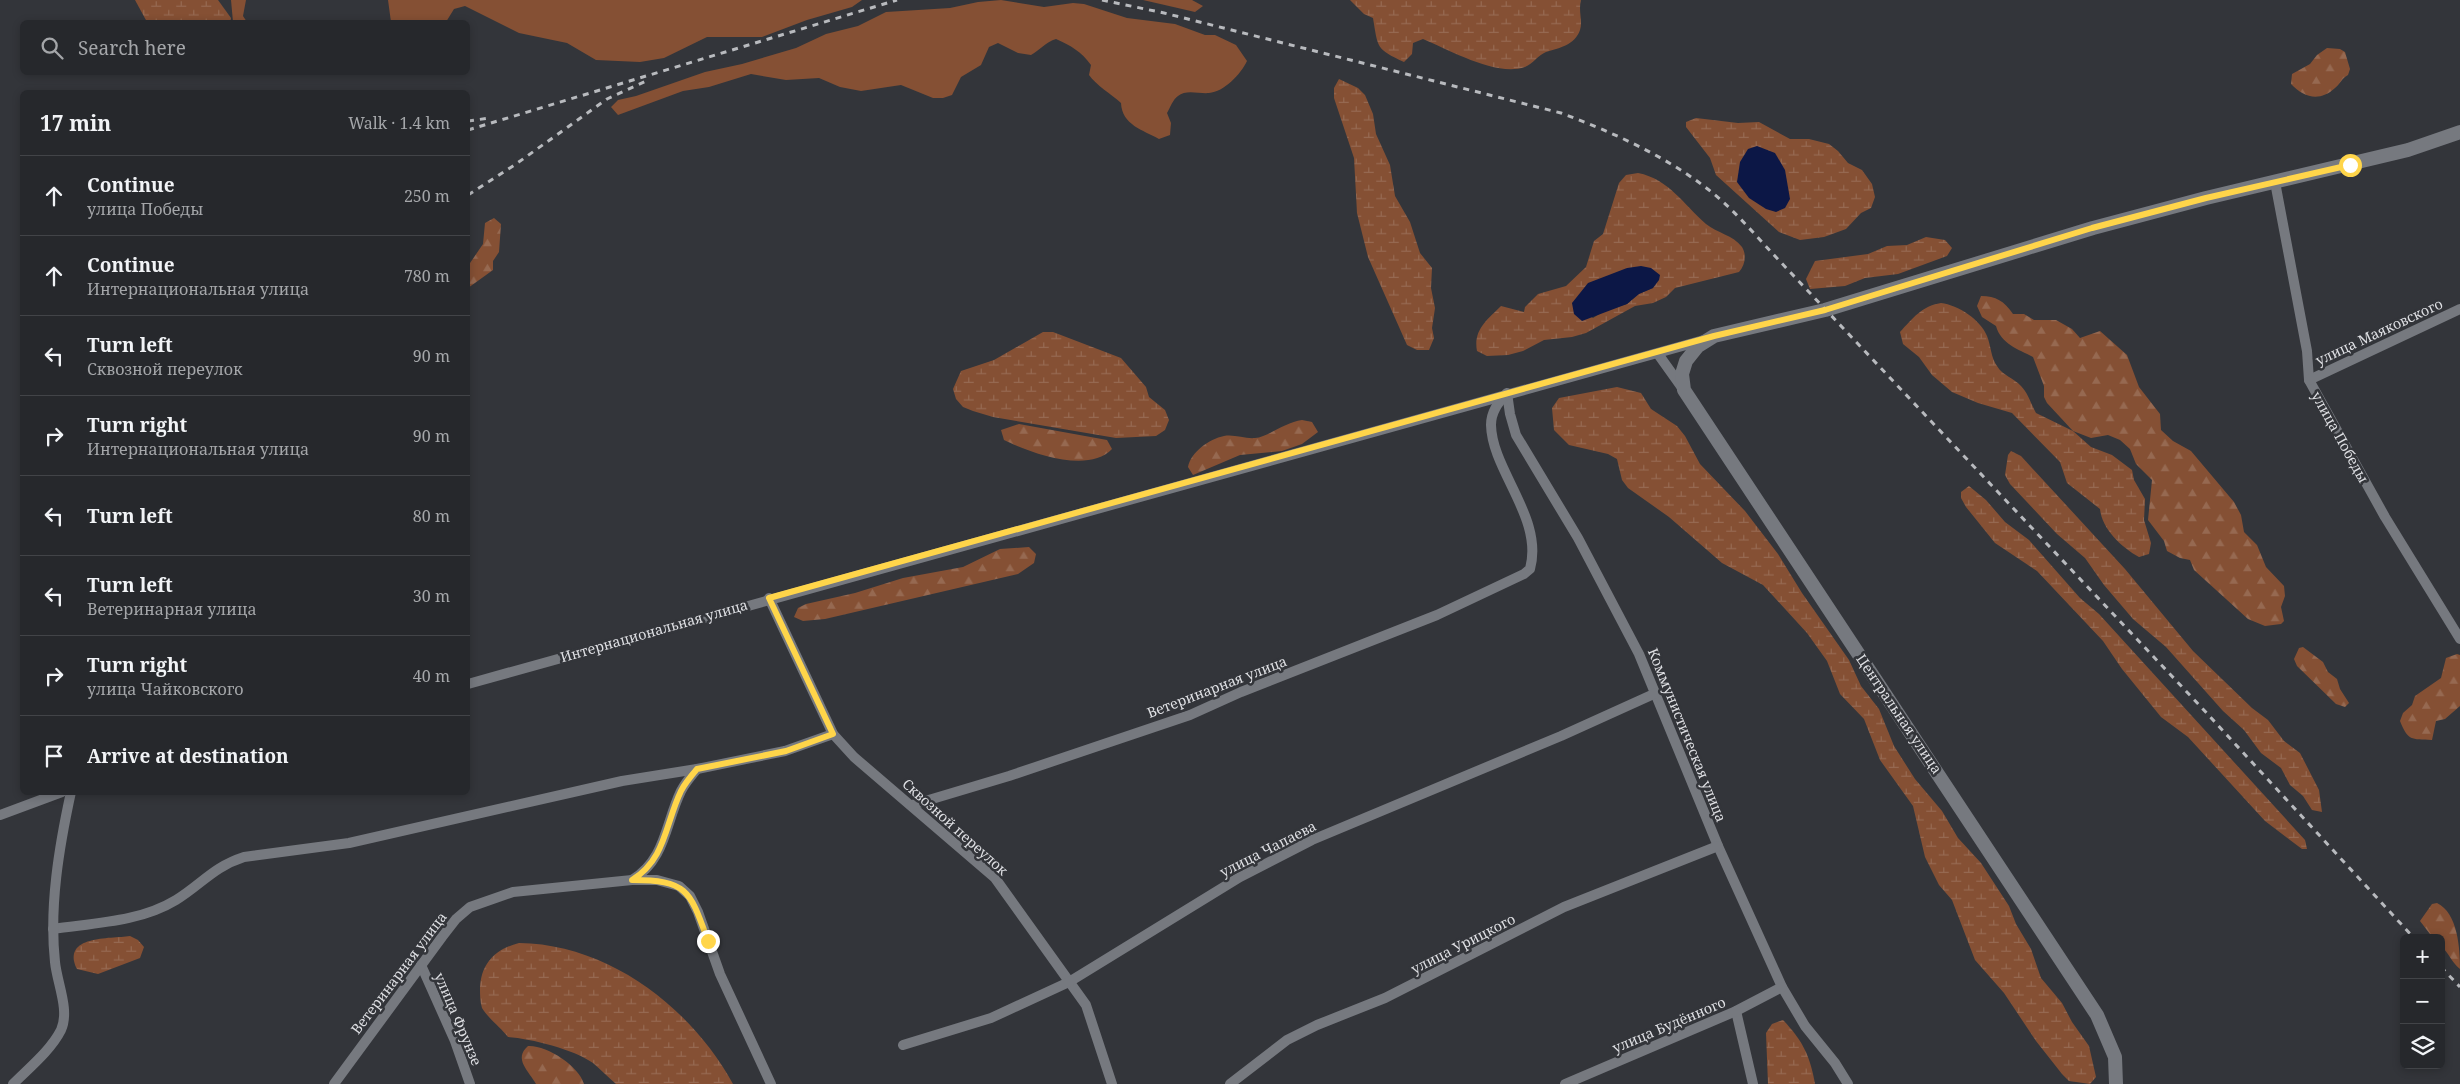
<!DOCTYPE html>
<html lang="en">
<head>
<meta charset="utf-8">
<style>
  body { margin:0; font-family:"Noto Serif",serif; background:#323438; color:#f1f3f6 }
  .controls { position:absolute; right:15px; bottom:15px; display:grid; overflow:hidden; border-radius:8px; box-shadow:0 2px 8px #0003 }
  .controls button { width:45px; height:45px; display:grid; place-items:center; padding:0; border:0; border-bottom:1px solid #424448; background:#26282c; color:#f1f3f6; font:25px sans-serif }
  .stop { position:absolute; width:15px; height:15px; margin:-11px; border:4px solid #ffd54a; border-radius:50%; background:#fff }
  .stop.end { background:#ffd54a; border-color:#fff; box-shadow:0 1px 5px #0008 }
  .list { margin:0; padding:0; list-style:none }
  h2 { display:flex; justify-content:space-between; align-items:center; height:65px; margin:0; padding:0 20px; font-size:21px }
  h2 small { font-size:16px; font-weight:400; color:#a4a6a9 }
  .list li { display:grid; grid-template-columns:32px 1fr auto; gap:15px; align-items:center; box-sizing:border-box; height:80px; padding:0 20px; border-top:1px solid #424448 }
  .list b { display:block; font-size:19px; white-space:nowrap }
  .list p { margin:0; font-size:16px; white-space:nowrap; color:#a4a6a9 }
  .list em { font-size:16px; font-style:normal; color:#a4a6a9 }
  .icon { flex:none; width:28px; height:28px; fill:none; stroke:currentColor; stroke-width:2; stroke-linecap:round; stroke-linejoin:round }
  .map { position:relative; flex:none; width:2460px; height:1084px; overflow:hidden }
  .search { position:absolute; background:#26282c; box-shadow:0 2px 8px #0003; left:20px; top:20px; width:450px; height:55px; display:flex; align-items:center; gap:12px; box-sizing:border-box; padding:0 18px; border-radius:8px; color:#a4a6a9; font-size:19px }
  .panel { position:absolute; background:#26282c; box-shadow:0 2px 8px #0003; left:20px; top:90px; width:450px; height:705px; border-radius:8px }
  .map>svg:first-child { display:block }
  .grass { fill:#855034 }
  .forest { fill:url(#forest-firs) }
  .wetland { fill:url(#wetland-marsh); fill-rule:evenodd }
  .water { fill:#0c1746 }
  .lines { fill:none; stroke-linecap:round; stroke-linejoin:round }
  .street { stroke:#76797f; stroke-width:10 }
  .secondary { stroke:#76797f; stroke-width:14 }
  .rail { stroke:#b8babe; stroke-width:3; stroke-dasharray:6 6; stroke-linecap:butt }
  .route { stroke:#ffd54a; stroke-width:6 }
  .labels { text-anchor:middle; stroke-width:5; stroke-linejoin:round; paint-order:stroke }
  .street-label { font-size:14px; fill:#dedfe3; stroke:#33353a }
</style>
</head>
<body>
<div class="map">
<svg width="2460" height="1084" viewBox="0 0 2460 1084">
  <defs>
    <pattern id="forest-firs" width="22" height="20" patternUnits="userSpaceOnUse" patternTransform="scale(1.25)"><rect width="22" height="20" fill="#855034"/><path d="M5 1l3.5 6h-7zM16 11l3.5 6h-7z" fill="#966951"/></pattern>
    <pattern id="wetland-marsh" width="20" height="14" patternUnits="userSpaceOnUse" patternTransform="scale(1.25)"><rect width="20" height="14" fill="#855034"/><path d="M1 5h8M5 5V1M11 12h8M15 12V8" fill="none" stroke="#966951"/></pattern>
  </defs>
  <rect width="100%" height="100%" fill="#33353a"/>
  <g class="grass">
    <path d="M231,0H246L243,16L247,22H233Z"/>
    <path d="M388,0H862L852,7L807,20L762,37H707L664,58L640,62L596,60L567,43L519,33L465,6L454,9L446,22H391Z"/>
    <path d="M1001,0L1044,7L1073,3L1084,4L1127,18L1175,24L1205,35H1215L1236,45L1247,61C1241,74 1224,92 1209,93C1199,94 1186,89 1178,96C1173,99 1170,108 1167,113L1171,123L1170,135L1159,139C1143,130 1122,125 1121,103C1111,94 1096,85 1089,75L1091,65C1081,51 1071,46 1056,39C1046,42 1040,50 1031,55L1018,53L998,43L989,47L981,65L961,77L952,95L943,98H933L901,85L861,91L840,87L819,78L786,80L751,74L709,87L683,91L618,115L611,107L618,100L636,96L705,72L742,64L796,48L826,34L858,26L886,12L950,8L978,2Z"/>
    <path d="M1143,0H1192L1203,6L1195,12Z"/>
  </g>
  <g class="forest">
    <path d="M2327,48L2340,49L2345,52L2350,69L2348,75C2341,79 2341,83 2335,88C2320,102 2304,98 2291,84L2292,74L2310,64L2317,55Z"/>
    <path d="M494,218L501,224L499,252L493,261V270L468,288V266L483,244L485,223Z"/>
    <path d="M1981,296C1996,296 2004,301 2013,314H2024L2034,320H2056L2072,329L2080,338L2100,331L2127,355L2139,387L2160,414L2161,430L2173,441L2191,451L2234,502L2241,515L2244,532L2257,545L2266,567L2284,586L2285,596L2281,607L2284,621L2281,624L2265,626L2248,619L2194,570L2190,560L2180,558L2167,551L2164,541L2148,520L2152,480L2136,464L2130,449L2120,440L2108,435L2091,438L2073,431L2047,403L2044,397V386L2033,357C2018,349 2001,344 1996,326L1982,317L1977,306Z"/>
    <path d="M1302,420L1312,422L1318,432L1302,444L1282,451L1240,455L1193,475L1188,467C1191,452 1209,439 1224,436C1234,434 1245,439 1255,438C1268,437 1285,422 1302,420Z"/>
    <path d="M1019,424L1107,440L1112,449C1088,474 1031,453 1004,440L1001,430Z"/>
    <path d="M1029,547L1036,554L1034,563L1018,574L825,619L803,621L794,617L798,608L806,604L855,593L903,578L963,567L1000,549Z"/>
    <path d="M2303,647L2323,662L2328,672L2337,679L2340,689L2349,703L2345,707L2336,704L2297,666L2294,659L2299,648Z"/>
    <path d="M2457,654L2460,655V706L2445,719L2436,721L2432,740C2411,739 2408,741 2400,721L2403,713L2412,705L2415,696L2441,678L2446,658Z"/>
    <path d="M2437,903C2458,913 2460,949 2460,969C2452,963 2449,953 2441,946V938H2433L2420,921L2432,904Z"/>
    <path d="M528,1046C547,1045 579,1066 584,1084H536C529,1071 513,1059 528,1046Z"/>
  </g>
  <g class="wetland">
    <path d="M135,0H218L231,18L230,22H147Z"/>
    <path d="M1350,0H1581C1578,11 1583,21 1580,30C1575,45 1559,48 1546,52C1538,55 1533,64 1525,67C1496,77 1450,50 1423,39L1413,43L1412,54L1404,62C1376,49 1378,48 1373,18L1364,14Z"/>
    <path d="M1339,79L1358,88L1365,95L1373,114L1376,134L1390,165L1395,196L1410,222L1420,253L1432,268L1431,288L1435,308L1432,328L1434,338L1429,350H1417L1407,345L1368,257L1357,213L1354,158L1334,98V88Z"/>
    <path d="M1696,118L1738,123L1759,122L1790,139H1809L1829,144L1838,151L1848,163L1862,170L1872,184L1875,197L1871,208L1861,213L1846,229L1824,237L1800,240L1779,232L1716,175L1710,158L1686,127V122Z"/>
    <path d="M1638,173C1669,179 1684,205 1706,224C1717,233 1733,235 1742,247C1747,255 1745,265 1739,272L1675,288L1666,297L1653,303L1635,306L1586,333L1572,337L1544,340L1523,351L1508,355L1487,356L1477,351C1473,330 1487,320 1501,306L1524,312L1525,307L1538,294L1566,286L1586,267L1594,241L1603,234L1619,183L1626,175ZM1653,288L1638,294L1627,304L1606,310L1593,318L1572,303Z"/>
    <path d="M1926,237L1945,240L1952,248L1947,256L1898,274L1865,278L1845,286L1810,289L1806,279L1815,261L1868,254L1887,246L1907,245Z"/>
    <path d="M1941,303C1958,305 1981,320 1987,336C1991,346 1991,358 1997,366C2003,376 2014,378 2021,386C2028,393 2031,404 2036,413L2073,431L2091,447L2112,455L2132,470L2134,480L2145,499L2144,520L2151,543L2149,554L2139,557C2121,547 2102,529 2100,509L2067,483L2060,462L2012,413L1978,403L1952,392L1932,375L1919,357L1903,344L1900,332C1913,318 1922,306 1941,303Z"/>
    <path d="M1043,332H1053L1121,358L1146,387L1149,397L1165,410L1169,420L1165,430L1156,436L1116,438L993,417L973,411L963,407L956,399L953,389L961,371L994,360Z"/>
    <path d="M1617,387L1641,393L1651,409L1677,426L1685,436L1700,464L1745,511L1778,554L1802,593L1849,660L1861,686L1879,709L1894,746L1915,779L1942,811L1958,838L1981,863L2009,906L2016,924L2031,949L2041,978L2062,1003L2072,1022L2089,1046L2096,1077L2090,1084L2069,1081L2062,1074L2036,1041L2004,993L1975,960L1952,900L1939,885L1925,857L1913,806L1880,760L1864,719L1840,694L1827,661L1807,633L1763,585L1722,563L1669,517L1628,488L1622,480L1617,459L1608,454L1569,445L1554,430L1552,408L1559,398Z"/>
    <path d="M2011,451L2021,456L2125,569L2193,651L2252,708L2268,720L2284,741L2300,753L2319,790L2322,812L2312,810L2303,796L2290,785L2281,768L2261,753L2244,730L2223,711L2166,647L2133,619L2104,585L2085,558L2057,534L2010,484L2005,475L2008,455Z"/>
    <path d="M1969,486L1986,500L2005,522L2029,540L2080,598L2099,614L2305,840L2307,849H2302L2265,821L2188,737L2161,717L2122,669L2103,641L2037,571L1995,543L1966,507L1961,498V492Z"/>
    <path d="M130,936L138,940L144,947L140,958L98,974L77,969C61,935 110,939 130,936Z"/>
    <path d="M519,943C608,944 691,1007 733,1084H616C608,1077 601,1070 593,1063C573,1049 532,1039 508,1037C501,1028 488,1018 482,1008C480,1002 480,994 480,988C481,964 495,949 519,943Z"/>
    <path d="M1783,1020C1803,1041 1810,1056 1815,1084H1768L1766,1033L1772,1024Z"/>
  </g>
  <g class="water">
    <path d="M1757,146L1775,153L1785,170L1790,199L1785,208L1776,212L1766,209L1749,198L1737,182L1740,162L1748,149Z"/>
    <path d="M1641,266L1651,268L1660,275L1659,280L1653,288L1639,294L1627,304L1582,321L1574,314L1572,303L1588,283L1627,268Z"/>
  </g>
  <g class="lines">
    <g class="street">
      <path d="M2275,182L2307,351L2309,380L2385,517L2460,639"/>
      <path d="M1658,354L1683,389"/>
      <path d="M2309,380L2460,309"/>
      <path d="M1507,393L1510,414L1516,435L1578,538L1639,654L1718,846L1782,987L1805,1026L1835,1063L1848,1084"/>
      <path d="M769,598L833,734L854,757L995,878L1086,1005L1112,1084"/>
      <path d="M468,684L1704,340"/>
      <path d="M912,805L1009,776L1190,715L1241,692L1437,615L1524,574L1530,569C1544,518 1492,471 1491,425C1491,412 1498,403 1506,394"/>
      <path d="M0,815L62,792"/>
      <path d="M632,880C666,859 665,824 681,791C685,783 691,776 697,769"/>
      <path d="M53,929C94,923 140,922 176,900C202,884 213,867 244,857L349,843L622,781L697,769L785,751L833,734"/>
      <path d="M421,965L455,1041L470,1084"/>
      <path d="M1736,1011L1753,1084"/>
      <path d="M903,1045L991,1018L1069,982L1240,877L1312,840L1561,736L1656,693"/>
      <path d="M13,1084C29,1068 51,1050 61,1030C70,1010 57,983 55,962C49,907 59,847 71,792"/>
      <path d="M334,1084L442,937L456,919L470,907L513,892L632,880H657L679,886L690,896L698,912L720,974L771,1084"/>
      <path d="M1230,1084L1287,1040L1317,1025L1385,998L1564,907L1718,846"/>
      <path d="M1565,1084L1736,1011L1782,987"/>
    </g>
    <path class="secondary" d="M2116,1084L2115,1057L2097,1015L1684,390L1682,374L1686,361L1698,346L1714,336L1825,310L2093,228L2206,198L2408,150L2460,132"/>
    <g class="rail">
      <path d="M1102,0L1164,13L1561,113C1617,134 1675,160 1721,200C1740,217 1757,237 1774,255L2202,708L2414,938"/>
      <path d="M468,121L490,118"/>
      <path d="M468,130L897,0"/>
      <path d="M468,195L516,164L607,99L646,81"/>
      <path d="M2441,967L2460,987"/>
    </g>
  </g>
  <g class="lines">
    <path class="route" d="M708,941C690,891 688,880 632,880C666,859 665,824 681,791C685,783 691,776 697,769L786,751L833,734L769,598L1714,336L1825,310L2092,228L2206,198L2350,165"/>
  </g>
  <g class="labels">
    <g class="street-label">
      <text transform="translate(2379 332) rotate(-25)" y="5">улица Маяковского</text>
      <text transform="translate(2340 437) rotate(61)" y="5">улица Победы</text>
      <text transform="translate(654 631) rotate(-16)" y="5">Интернациональная улица</text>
      <text transform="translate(1217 687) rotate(-21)" y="5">Ветеринарная улица</text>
      <text transform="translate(1899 714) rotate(56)" y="5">Центральная улица</text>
      <text transform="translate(1687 735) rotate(68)" y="5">Коммунистическая улица</text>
      <text transform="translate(955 827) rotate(42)" y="5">Сквозной переулок</text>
      <text transform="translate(1268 849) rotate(-27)" y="5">улица Чапаева</text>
      <text transform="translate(1463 944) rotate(-27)" y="5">улица Урицкого</text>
      <text transform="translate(399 973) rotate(-53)" y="5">Ветеринарная улица</text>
      <text transform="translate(458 1019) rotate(67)" y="5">улица Фрунзе</text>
      <text transform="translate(1669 1025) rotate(-23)" y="5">улица Будённого</text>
    </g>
  </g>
</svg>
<div class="controls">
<button>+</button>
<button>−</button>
<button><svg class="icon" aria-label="layers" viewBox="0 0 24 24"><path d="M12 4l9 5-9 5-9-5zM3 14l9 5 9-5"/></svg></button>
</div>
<div class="stop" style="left:2350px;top:165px"></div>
<div class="stop end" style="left:708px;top:941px"></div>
<div class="search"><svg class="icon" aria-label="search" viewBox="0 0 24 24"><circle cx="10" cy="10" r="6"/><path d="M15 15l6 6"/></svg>Search here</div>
<section class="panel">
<h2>17 min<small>Walk · 1.4 km</small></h2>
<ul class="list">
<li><svg class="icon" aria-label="ahead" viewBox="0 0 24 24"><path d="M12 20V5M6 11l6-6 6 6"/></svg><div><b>Continue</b><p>улица Победы</p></div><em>250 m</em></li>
<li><svg class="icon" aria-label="ahead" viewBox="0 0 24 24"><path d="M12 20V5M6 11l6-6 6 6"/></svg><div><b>Continue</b><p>Интернациональная улица</p></div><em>780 m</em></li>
<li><svg class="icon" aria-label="left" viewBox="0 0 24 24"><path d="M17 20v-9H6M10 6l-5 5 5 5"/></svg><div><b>Turn left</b><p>Сквозной переулок</p></div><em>90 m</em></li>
<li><svg class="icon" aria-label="right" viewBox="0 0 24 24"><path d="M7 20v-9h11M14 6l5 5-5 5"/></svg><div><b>Turn right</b><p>Интернациональная улица</p></div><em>90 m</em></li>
<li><svg class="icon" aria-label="left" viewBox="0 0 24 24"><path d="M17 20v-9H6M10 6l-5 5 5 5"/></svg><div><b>Turn left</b></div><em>80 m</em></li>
<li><svg class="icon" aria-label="left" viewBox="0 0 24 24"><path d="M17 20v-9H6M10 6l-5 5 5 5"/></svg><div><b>Turn left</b><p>Ветеринарная улица</p></div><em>30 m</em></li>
<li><svg class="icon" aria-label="right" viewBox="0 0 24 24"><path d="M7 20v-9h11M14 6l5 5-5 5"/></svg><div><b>Turn right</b><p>улица Чайковского</p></div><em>40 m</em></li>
<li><svg class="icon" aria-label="arrive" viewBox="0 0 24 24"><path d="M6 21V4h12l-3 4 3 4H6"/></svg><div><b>Arrive at destination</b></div></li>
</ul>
</section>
</div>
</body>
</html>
